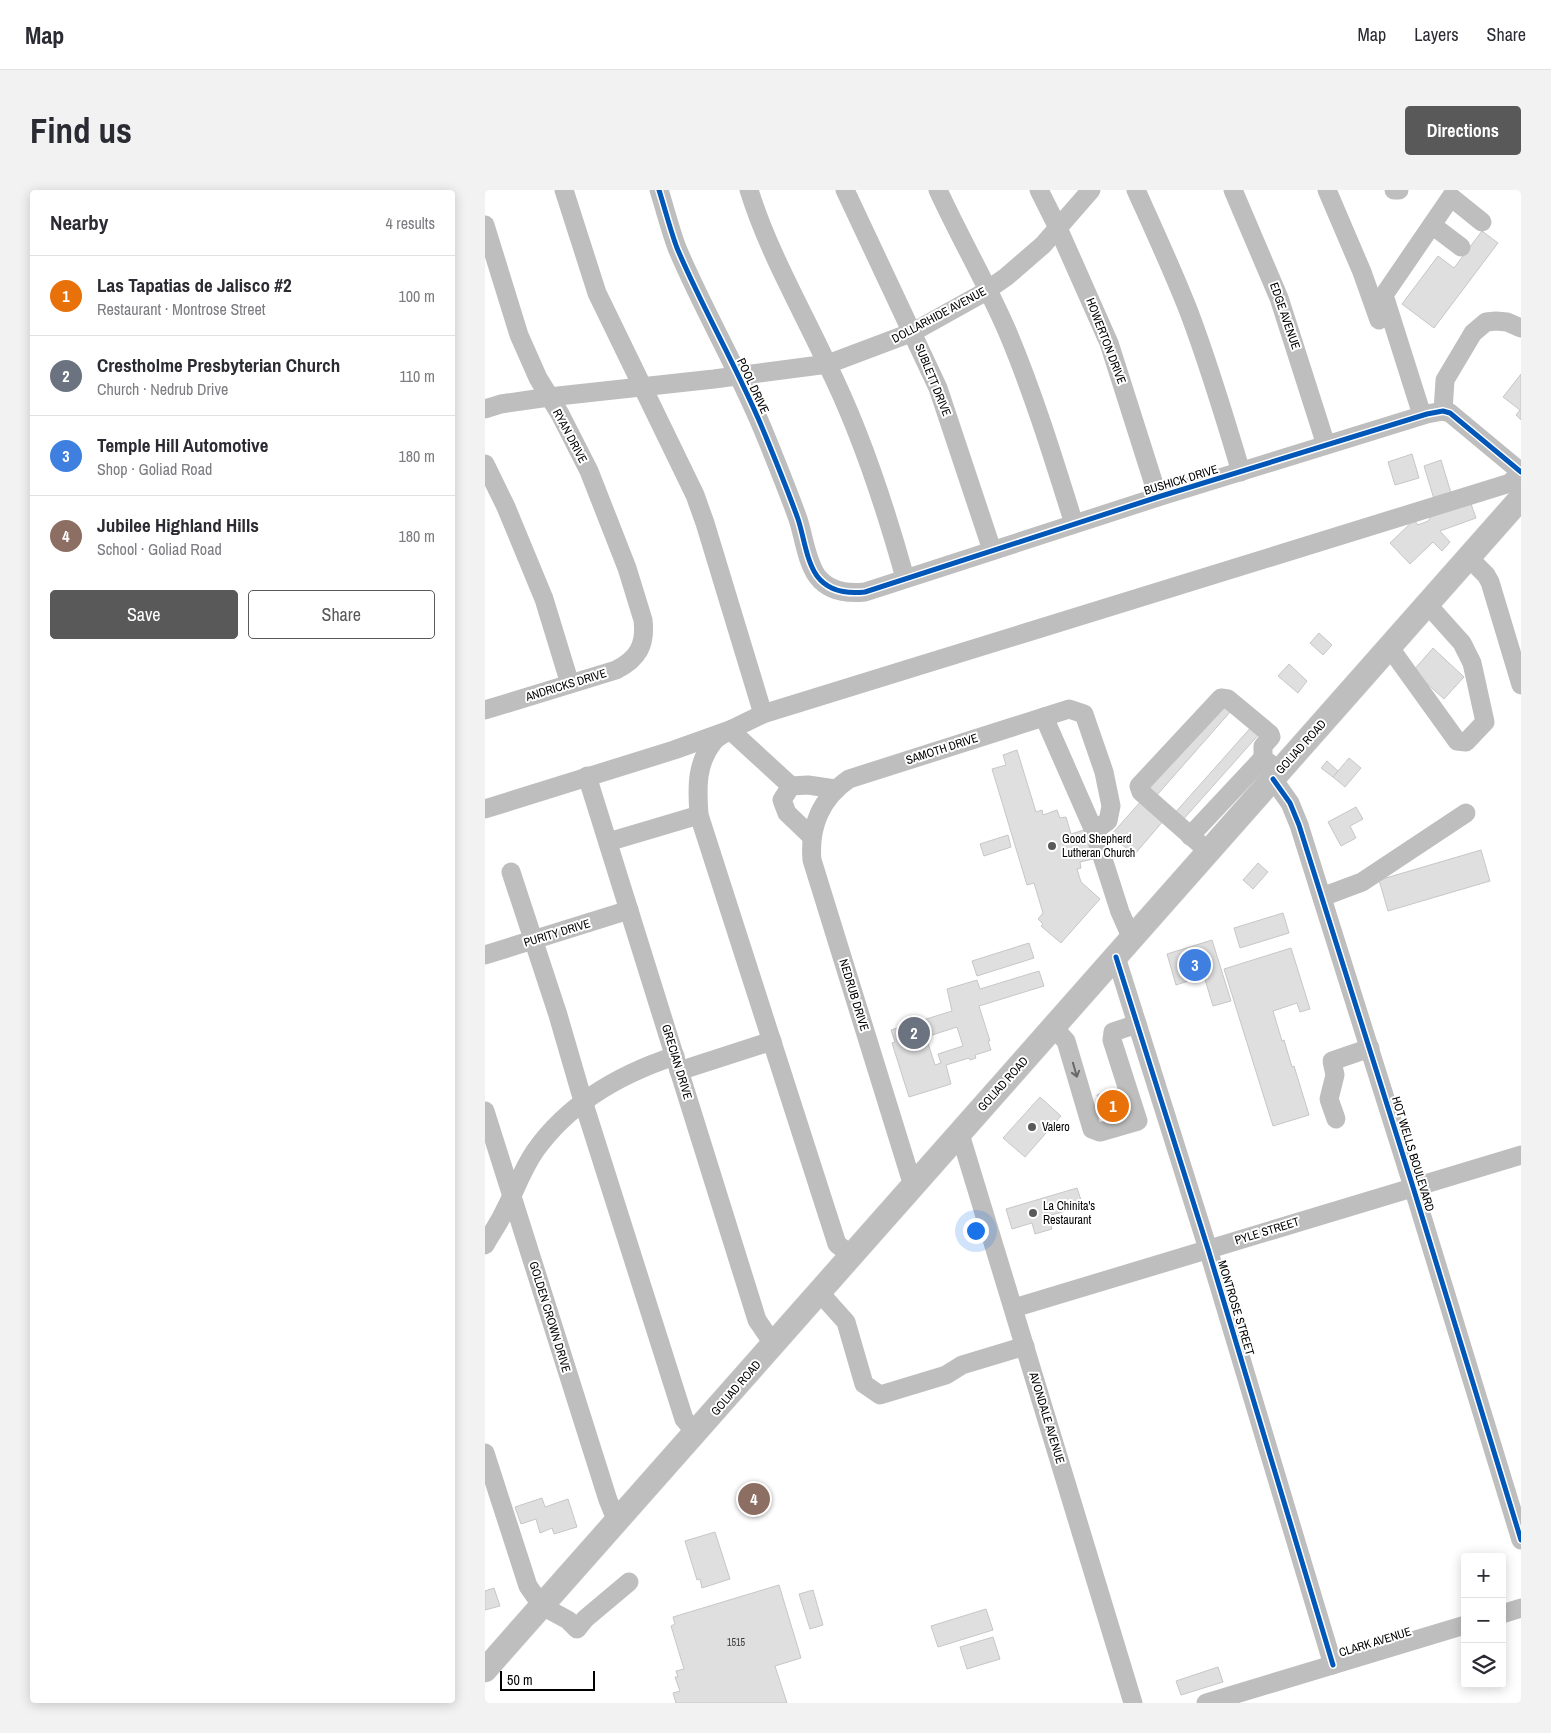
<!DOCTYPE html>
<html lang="en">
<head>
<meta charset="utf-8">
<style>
  body { margin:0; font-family:"Archivo Narrow",sans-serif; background:#f2f2f3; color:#2b2b33 }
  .controls { position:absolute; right:15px; bottom:15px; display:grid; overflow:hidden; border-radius:5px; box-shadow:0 2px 12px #0003 }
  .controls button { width:45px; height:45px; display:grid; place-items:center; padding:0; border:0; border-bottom:1px solid #e1e1e2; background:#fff; color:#2b2b33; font:25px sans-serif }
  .scale { position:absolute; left:15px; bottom:12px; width:95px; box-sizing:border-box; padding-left:5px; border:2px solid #000; border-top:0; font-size:14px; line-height:18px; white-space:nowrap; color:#000; -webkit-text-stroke:4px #fff; paint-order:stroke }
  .you { position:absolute; left:490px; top:1040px; width:18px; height:18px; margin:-12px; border:4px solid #fff; border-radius:50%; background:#1a73e8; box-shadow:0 0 0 8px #1a73e833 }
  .badge { display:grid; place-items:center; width:32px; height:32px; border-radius:50%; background:#595959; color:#fff; font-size:16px; font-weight:700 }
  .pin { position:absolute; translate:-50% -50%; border:2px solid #fff; box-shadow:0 1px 5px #0006 }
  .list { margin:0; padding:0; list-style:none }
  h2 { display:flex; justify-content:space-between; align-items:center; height:65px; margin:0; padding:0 20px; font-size:21px }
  h2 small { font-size:16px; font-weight:400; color:#7c7c81 }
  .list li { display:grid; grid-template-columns:32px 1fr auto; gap:15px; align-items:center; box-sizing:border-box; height:80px; padding:0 20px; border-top:1px solid #e1e1e2 }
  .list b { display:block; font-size:19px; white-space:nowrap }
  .list p { margin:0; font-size:16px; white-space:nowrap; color:#7c7c81 }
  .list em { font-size:16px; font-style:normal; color:#7c7c81 }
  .actions { display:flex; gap:10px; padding:15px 20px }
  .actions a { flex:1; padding:11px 0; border:1px solid #595959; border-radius:5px; text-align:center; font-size:18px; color:#595959 }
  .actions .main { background:#595959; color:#fff }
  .icon { flex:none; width:28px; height:28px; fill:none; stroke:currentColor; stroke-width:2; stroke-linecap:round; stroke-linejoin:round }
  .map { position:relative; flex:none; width:1036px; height:1513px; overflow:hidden; border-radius:5px }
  header { display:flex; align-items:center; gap:30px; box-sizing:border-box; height:70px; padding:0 25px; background:#fff; border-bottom:1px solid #e1e1e2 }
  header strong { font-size:24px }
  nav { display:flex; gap:28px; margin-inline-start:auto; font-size:18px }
  .intro { display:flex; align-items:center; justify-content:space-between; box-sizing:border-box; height:120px; padding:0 30px }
  h1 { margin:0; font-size:35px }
  .button { padding:12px 22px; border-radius:5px; background:#595959; color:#fff; font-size:18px; font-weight:700 }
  main { display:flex; gap:30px; padding:0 30px }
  aside { flex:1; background:#fff; border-radius:5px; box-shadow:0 2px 12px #0003 }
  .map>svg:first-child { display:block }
  .building { fill:#dfdfdf; stroke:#c7c7c7; fill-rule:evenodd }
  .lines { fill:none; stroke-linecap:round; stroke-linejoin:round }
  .major-casing { stroke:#dbdbdb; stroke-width:25 }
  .minor { stroke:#bebebe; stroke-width:19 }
  .major { stroke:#bebebe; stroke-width:24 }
  .cycleway-casing { stroke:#fff; stroke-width:8 }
  .cycleway { stroke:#0057b8; stroke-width:5 }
  .oneway { stroke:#686868 }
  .poi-dot { fill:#595959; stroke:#fff; stroke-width:2 }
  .labels { text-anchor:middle; stroke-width:4; stroke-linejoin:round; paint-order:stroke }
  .number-label { font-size:10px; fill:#383838 }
  .street-label { font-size:12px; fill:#000; stroke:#fff }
  .poi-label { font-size:12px; fill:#000; stroke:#fff; text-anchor:start }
</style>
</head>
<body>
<header>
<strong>Map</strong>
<nav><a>Map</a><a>Layers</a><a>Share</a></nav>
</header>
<div class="intro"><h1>Find us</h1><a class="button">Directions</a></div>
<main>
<aside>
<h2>Nearby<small>4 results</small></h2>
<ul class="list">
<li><span class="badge" style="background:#e8710a">1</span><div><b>Las Tapatias de Jalisco #2</b><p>Restaurant · Montrose Street</p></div><em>100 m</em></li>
<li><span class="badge" style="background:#6b7280">2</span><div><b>Crestholme Presbyterian Church</b><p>Church · Nedrub Drive</p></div><em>110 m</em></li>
<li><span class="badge" style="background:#3f7fe0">3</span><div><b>Temple Hill Automotive</b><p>Shop · Goliad Road</p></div><em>180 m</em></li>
<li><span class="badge" style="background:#8d6e63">4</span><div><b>Jubilee Highland Hills</b><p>School · Goliad Road</p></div><em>180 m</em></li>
</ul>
<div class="actions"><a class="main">Save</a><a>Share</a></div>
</aside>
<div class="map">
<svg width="1036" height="1513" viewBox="0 0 1036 1513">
  <rect width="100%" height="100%" fill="#fff"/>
  <g class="building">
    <path d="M997,41L1013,53L949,138L917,114L953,66L969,78Z"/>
    <path d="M1036,184V230L1031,225L1035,220L1018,207Z"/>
    <path d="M927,264L934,288L910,295L903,272Z"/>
    <path d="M956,270L966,303L949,309L939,276Z"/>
    <path d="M985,311L991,328L955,341L965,352L957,361L948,352L925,374L905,353L929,330L933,335L943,331L948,324Z"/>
    <path d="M834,443L847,455L838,465L825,453Z"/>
    <path d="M948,458L979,487L959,509L928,481Z"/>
    <path d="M804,474L822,491L813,503L793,486Z"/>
    <path d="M738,514L746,521L672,605L664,598Z"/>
    <path d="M768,535L776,542L696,632L688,625Z"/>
    <path d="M532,560L551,622L557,620L558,625L572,620L575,628L581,627L586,644L599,640L608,669L595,672L596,678L592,679L596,692L615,709L576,753L556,736L558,734L553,729L558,723L549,693L542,695L507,579L521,575L518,565Z"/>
    <path d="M864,568L876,578L860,597L848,587Z"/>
    <path d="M842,571L853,581L848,587L836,578Z"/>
    <path d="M657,610L679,630L649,665L626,645Z"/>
    <path d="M871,617L878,629L865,636L871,648L856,656L843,632Z"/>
    <path d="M523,645L526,657L499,666L495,654Z"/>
    <path d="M996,660L1005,691L903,721L894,690Z"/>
    <path d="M773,673L783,682L768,699L758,690Z"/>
    <path d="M798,723L804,743L755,758L749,738Z"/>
    <path d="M727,750L746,811L728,816L719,786L691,795L682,764Z"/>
    <path d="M544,753L549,768L492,786L487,771Z"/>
    <path d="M806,758L825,819L815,822L812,813L788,821L797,851L799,850L807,877L809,876L824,925L788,936L739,779Z"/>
    <path d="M554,781L559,796L494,816L505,851H503L506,860L490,865L491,868L485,870L484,868L461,875L466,894L424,907L407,853L410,852L406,840L467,821L462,799L492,790L495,799ZM472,837L478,856L453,864L456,873L450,875L441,847Z"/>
    <path d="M634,898L643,927L621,934L612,905Z"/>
    <path d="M555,907L576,926L540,967L518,948Z"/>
    <path d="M592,998L598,1016L563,1026L567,1039L550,1044L547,1033L527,1039L521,1019Z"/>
    <path d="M57,1308L60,1317L83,1309L92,1337L69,1344L67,1338L55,1343L51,1329L36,1334L30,1317Z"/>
    <path d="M230,1342L245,1389L217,1398L215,1389L212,1390L200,1351Z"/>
    <path d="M294,1395L316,1468L290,1476L302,1513H191L188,1503L195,1501L190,1487H193L191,1481L199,1479L186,1436L190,1434L188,1427Z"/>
    <path d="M9,1398L15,1416L0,1420V1401Z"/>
    <path d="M328,1400L338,1435L325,1439L314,1404Z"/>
    <path d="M501,1419L508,1440L453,1457L446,1436Z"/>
    <path d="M508,1447L515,1469L482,1479L475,1457Z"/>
    <path d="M733,1477L738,1492L696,1505L691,1491Z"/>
  </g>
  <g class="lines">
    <g class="major-casing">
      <path id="major" d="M0,1480L1036,308"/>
    </g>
    <g class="minor">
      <path d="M79,0L112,103L210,305L220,333L278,524"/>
      <path d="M174,0C180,19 185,39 192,58C219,122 255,182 281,247C292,274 303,301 313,329C319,347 321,370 332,386C344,402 362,404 380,402L673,307L942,224L958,221L965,223L1036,282"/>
      <path d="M264,0C283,61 315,116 342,174C376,242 400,316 420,388"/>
      <path d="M360,0L453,198L507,360"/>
      <path d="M453,0C475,48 502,94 523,143C549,205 569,270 589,334"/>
      <path d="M554,0L573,38L624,153L673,307"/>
      <path d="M651,0C669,40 688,81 704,122C724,175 740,228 756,282"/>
      <path d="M748,0L794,108L841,255"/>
      <path d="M842,0L877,82L894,130"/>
      <path d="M909,0H914"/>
      <path d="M0,35L34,145L53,188L75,224L104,281L142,378L158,430C161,455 153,469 131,480L0,520"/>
      <path d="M947,35L976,57"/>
      <path d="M0,219L16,214L64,207L229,189L343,174L428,142L498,103L521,87L558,55L606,0"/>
      <path d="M958,221L960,190L988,143L1001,132L1011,131L1022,132L1036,138"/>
      <path d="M937,225L899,105L966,7L997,32"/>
      <path d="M0,274L21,317L59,409L85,494"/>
      <path d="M984,368L1001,385L1005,392L1036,495"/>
      <path d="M905,458L972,551L981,552L1000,532L987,473L977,453L943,415"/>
      <path d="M559,527L609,641L635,722L647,749"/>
      <path d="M102,586L272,1130L289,1155"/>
      <path d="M788,589L805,613L814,635L928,997L1036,1350"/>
      <path d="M306,596L245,540C240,543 233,547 229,551C211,573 212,598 214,625L352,1054L367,1066"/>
      <path d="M0,619L189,560L245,540L278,524L1025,293L1036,282"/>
      <path d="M705,646L778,568"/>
      <path d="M327,647L302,623L297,610L306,596L323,595L350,599"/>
      <path d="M123,652L214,625"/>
      <path d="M724,662L656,602L654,596L736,508L743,509L785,544L786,547L778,556V568L795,582"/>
      <path d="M26,682L73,825L98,911L199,1229L211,1243"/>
      <path d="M837,707L877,692L981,623"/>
      <path d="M0,765L144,720"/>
      <path d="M631,767L723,1059L848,1475"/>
      <path d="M569,838L581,851L607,939L615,942L653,931L627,850L628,842L652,834"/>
      <path d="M194,881L287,851"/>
      <path d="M0,921L123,1310L132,1332"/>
      <path d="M851,929L844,909L850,885L847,871L885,858"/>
      <path d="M475,944L648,1513"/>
      <path d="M428,996L327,670C324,637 336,608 364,589L584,519L599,524L619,582L626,616L623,631L609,641"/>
      <path d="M0,1055C6,1044 14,1033 19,1022C30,1001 37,980 50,961C84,913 135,884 190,866"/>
      <path d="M335,1103L361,1132L379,1194L395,1205L461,1185L477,1175L540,1156"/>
      <path d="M529,1118L1036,965"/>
      <path d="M0,1263L43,1396L57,1416L83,1430L92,1439L100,1429L144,1392"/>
      <path d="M1017,1424L1036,1418"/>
      <path d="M721,1513L980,1435"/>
    </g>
    <use href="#major" class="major"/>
    <g class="cycleway-casing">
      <g id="cycleway">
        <path d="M174,0C180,19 185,39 192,58C219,122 255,182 281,247C292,274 303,301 313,329C319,347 321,370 332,386C344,402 362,404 380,402L673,307L942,224L958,221L965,223L1036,282"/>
        <path d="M788,589L805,613L814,635L928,997L1036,1350"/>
        <path d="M631,767L723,1059L848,1475"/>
      </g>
    </g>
    <use href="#cycleway" class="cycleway"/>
  </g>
  <defs><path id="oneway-shaft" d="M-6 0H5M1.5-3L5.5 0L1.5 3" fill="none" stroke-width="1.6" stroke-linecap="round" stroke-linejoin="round" transform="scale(1.25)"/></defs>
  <use class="oneway" href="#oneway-shaft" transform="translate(590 880) rotate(74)"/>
  <g class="poi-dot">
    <circle cx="567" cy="656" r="5"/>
    <circle cx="547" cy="937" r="5"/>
    <circle cx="548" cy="1023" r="5"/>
  </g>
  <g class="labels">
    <g class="number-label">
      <text x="251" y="1456">1515</text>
    </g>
    <g class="street-label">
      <text transform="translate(454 125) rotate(-28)" y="4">DOLLARHIDE AVENUE</text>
      <text transform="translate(800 126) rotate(71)" y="4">EDGE AVENUE</text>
      <text transform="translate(621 151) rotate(69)" y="4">HOWERTON DRIVE</text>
      <text transform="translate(448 190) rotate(68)" y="4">SUBLETT DRIVE</text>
      <text transform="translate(268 196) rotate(65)" y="4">POOL DRIVE</text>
      <text transform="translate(85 246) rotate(62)" y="4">RYAN DRIVE</text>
      <text transform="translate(696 290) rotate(-17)" y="4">BUSHICK DRIVE</text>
      <text transform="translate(81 495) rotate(-17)" y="4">ANDRICKS DRIVE</text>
      <text transform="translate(816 557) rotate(-48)" y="4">GOLIAD ROAD</text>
      <text transform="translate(457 559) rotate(-18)" y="4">SAMOTH DRIVE</text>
      <text transform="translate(72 743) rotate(-17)" y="4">PURITY DRIVE</text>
      <text transform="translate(369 805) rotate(73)" y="4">NEDRUB DRIVE</text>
      <text transform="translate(192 872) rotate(73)" y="4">GRECIAN DRIVE</text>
      <text transform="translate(518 894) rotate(-48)" y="4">GOLIAD ROAD</text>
      <text transform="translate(928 964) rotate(73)" y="4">HOT WELLS BOULEVARD</text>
      <text transform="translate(782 1041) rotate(-17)" y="4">PYLE STREET</text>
      <text transform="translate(751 1118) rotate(73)" y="4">MONTROSE STREET</text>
      <text transform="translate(65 1127) rotate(73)" y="4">GOLDEN CROWN DRIVE</text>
      <text transform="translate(251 1198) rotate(-49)" y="4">GOLIAD ROAD</text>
      <text transform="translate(562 1228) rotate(73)" y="4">AVONDALE AVENUE</text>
      <text transform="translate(890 1452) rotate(-17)" y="4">CLARK AVENUE</text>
    </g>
    <g class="poi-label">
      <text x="577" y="653">Good Shepherd<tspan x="577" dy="14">Lutheran Church</tspan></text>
      <text x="557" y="941">Valero</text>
      <text x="558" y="1020">La Chinita's<tspan x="558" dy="14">Restaurant</tspan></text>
    </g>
  </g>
</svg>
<div class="controls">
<button>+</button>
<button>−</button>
<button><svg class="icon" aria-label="layers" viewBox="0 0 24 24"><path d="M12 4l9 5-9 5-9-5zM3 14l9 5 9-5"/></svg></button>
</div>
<div class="scale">50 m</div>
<div class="you"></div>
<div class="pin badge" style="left:628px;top:916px;background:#e8710a">1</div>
<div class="pin badge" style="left:429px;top:843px;background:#6b7280">2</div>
<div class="pin badge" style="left:710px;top:775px;background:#3f7fe0">3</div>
<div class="pin badge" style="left:269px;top:1309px;background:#8d6e63">4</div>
</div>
</main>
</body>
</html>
